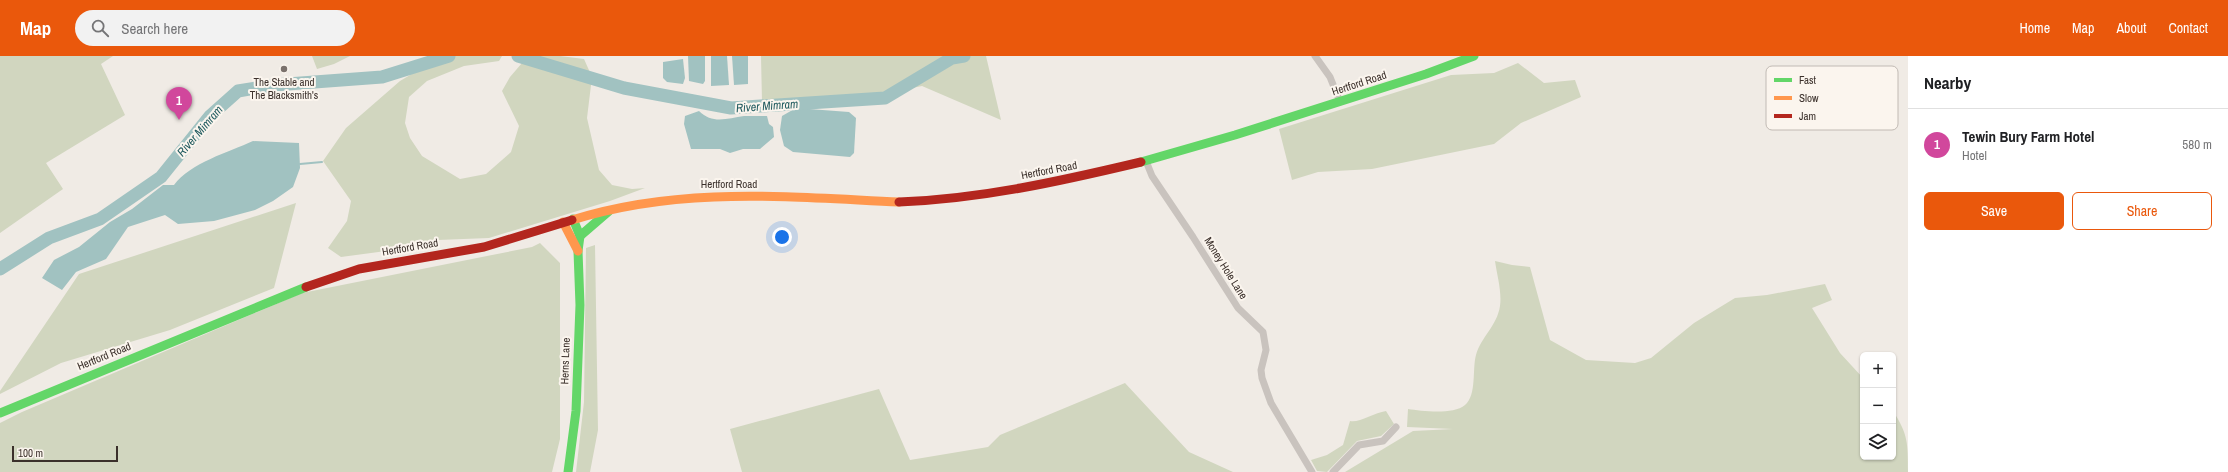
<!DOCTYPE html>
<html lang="en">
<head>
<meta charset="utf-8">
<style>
  body { margin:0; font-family:"Archivo Narrow",sans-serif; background:#f2f2f2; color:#202124 }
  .controls { position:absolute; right:12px; bottom:12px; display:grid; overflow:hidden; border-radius:6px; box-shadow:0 1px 3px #0004 }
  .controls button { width:36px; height:36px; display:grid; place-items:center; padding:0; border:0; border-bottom:1px solid #e0e0e0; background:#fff; color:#202124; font:20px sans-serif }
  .scale { position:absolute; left:12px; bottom:10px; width:106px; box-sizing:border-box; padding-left:4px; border:2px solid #3b302b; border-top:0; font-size:11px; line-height:14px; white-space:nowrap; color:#3b302b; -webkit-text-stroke:3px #fbf5ee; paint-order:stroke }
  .you { position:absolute; left:782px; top:181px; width:14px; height:14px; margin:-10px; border:3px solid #fff; border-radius:50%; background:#1a73e8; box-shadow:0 0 0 6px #1a73e833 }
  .badge { display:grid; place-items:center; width:26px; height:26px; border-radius:50%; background:#ea580c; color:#fff; font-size:13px; font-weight:700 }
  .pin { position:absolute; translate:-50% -33px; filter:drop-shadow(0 1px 2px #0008) }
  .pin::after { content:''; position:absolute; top:21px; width:14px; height:12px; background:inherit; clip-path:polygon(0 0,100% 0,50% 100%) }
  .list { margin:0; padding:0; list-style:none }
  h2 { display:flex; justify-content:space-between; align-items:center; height:52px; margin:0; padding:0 16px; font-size:17px }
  h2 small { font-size:13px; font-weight:400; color:#757577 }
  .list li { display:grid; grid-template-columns:26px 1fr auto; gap:12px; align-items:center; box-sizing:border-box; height:72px; padding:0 16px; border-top:1px solid #e0e0e0 }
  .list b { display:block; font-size:15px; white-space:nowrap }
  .list p { margin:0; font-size:13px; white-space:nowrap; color:#757577 }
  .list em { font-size:13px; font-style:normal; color:#757577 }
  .actions { display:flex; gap:8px; padding:12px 16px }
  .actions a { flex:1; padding:9px 0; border:1px solid #ea580c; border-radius:6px; text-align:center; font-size:14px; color:#ea580c }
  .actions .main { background:#ea580c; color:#fff }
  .icon { flex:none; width:22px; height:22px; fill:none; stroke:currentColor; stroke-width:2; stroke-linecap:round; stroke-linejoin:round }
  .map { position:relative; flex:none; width:1908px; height:416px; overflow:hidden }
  header { display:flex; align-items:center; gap:24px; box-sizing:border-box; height:56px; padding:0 20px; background:#ea580c; color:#fff }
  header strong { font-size:19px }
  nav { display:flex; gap:22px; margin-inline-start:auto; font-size:14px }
  .search { width:280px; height:36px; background:#f2f2f2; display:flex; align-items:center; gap:10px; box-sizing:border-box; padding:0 14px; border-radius:22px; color:#757577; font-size:15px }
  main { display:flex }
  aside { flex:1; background:#fff }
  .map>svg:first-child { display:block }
  .green { fill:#d1d6bf }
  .water { fill:#a1c2c1 }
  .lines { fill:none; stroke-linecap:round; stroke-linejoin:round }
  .stream { stroke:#a1c2c1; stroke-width:2 }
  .river { stroke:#a1c2c1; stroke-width:13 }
  .street { stroke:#c9c3be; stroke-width:7 }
  .fast { stroke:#63d668; stroke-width:9 }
  .slow { stroke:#ff974d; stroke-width:9 }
  .jam { stroke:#b3261e; stroke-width:9 }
  .poi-dot { fill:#7a716c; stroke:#fbf5ee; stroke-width:1.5 }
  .labels { text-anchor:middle; stroke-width:4; stroke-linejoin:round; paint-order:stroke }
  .poi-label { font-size:11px; fill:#3b302b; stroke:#fbf5ee }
  .street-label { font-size:11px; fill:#3b302b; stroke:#fbf5ee }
  .water-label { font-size:12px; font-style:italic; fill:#1f5a5e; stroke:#fbf5ee }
  .key { fill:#fbf5ee; stroke:#c1bab4; stroke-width:1 }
  .key-label { font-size:11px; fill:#3b302b }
</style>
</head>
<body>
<header>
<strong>Map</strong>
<div class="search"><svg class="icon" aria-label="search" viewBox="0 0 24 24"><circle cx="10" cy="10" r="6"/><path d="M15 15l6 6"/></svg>Search here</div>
<nav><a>Home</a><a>Map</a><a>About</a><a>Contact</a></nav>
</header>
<main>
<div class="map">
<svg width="1908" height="416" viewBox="0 0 1908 416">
  <rect width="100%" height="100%" fill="#f0ebe5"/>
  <g class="green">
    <path d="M0,0H113L101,8L125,59L46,107L63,133L0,177Z"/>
    <path d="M312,0H350L334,8L317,13Z"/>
    <path d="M442,0H502L499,5L464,10L427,25L409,41L405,67L410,82L422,100L460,123L486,118L511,96L519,70L502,35L510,21L528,0H560L584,3L592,21L587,62L599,114L612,129L632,133L645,132L610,145L489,182L438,184L416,191L341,201L328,192L347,165L351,145L323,105L346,72L400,25Z"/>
    <path d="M761,0H986L1001,64L922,30L867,41L762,46Z"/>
    <path d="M1518,7L1544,27L1575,24L1581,41L1521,67L1494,88L1372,113L1318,116L1292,124L1279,73L1451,19L1494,17Z"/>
    <path d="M296,147L274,232L170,274L61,307L0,338V335L79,218Z"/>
    <path d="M540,187L560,207V383L552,416H0V367L22,356L302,237L532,191Z"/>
    <path d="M595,189L598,374L590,416H576L584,346L586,192Z"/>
    <path d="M1495,205L1512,209L1530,211L1550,284L1586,304L1635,307L1651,302L1694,267L1735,242L1767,239L1825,228L1832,244L1812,252L1840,297L1863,322V401H1893V355C1908,378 1908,387 1908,416H1345L1413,375L1453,373L1407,371L1408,353C1422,355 1453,359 1465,349C1477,339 1472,313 1476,299C1481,281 1497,270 1500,250C1502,236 1497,219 1495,205Z"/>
    <path d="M1125,327L1189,396L1233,416H742L730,373L879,333L910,404L988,391L1000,379Z"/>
    <path d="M1386,355L1394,368L1381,380L1357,385L1327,416L1317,415L1311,404L1327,399L1343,389L1350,365C1359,367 1374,357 1386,355Z"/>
  </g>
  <g class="water">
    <path d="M688,0H705V25L703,28L689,25Z"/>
    <path d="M711,0H727L729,29L711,30Z"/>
    <path d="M732,0H748V28L734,29Z"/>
    <path d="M683,3L685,22L683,28L667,26L663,22V6Z"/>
    <path d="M796,52L849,56L856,62L854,97L850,101L793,96L784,90L780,74L782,60Z"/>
    <path d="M699,55C713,69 728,62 744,60C752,60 759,60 767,60L769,68L773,71L774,81L760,93H743L730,97L720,93H691L684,68L685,60Z"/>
    <path d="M253,85L299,87L300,112L293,131L273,145L255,154L214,165L178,168L165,159L128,171L106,203L76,216L62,234L42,222L54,204L79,191L110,166L132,153L163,129H174C190,107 229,96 253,85Z"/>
  </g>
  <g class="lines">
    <path class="stream" d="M300,108L322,106"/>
    <g class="river">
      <path d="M518,0L624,32L731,52L885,42L952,2L964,0"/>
      <path d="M0,213L49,182L100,163L161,121L210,60L238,35L274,29L382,21L449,0"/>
    </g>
    <g class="street">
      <path d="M1315,0L1330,21L1340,46"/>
      <path d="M1146,105L1152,120L1193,181L1238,252L1263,276L1266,294L1261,314L1262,322L1271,347L1312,416"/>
      <path d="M1333,416L1359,389L1383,385L1396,371"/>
    </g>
    <g class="fast">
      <path d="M1141,106L1235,79L1426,18L1474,0"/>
      <path d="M580,180L609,155"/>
      <path d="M0,357L306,231"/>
      <path d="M568,416L576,355L580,249L578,195L580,180L573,163"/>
    </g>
    <g class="slow">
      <path d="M572,164C680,130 787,141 899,146"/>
      <path d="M563,166L578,195"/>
    </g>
    <g class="jam">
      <path d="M899,146C981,143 1061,125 1141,106"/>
      <path d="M306,231L359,213L484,191L572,164"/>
    </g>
  </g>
  <circle class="poi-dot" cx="284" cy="13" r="4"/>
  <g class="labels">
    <g class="poi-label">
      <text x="284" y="30">The Stable and<tspan x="284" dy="13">The Blacksmith's</tspan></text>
    </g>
    <g class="street-label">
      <text transform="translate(1359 27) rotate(-18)" y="4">Hertford Road</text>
      <text transform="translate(1049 114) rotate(-11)" y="4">Hertford Road</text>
      <text x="729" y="132">Hertford Road</text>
      <text transform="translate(410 191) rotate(-10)" y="4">Hertford Road</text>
      <text transform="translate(1226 212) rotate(58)" y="4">Money Hole Lane</text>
      <text transform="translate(104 300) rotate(-22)" y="4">Hertford Road</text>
      <text transform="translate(565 305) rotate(-88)" y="4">Herns Lane</text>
    </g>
    <g class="water-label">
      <text transform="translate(767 50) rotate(-4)" y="4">River Mimram</text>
      <text transform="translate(200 75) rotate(-49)" y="4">River Mimram</text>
    </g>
  </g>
  <rect x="1766" y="10" width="132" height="64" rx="6" class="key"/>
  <rect x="1774" y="22" width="18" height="4" fill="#63d668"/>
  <rect x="1774" y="40" width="18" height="4" fill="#ff974d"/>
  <rect x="1774" y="58" width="18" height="4" fill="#b3261e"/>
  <g class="key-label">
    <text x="1799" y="28">Fast</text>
    <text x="1799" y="46">Slow</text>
    <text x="1799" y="64">Jam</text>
  </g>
</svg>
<div class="controls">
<button>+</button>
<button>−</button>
<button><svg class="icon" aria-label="layers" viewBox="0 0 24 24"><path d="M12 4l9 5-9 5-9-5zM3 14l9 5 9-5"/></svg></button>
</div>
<div class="scale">100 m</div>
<div class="you"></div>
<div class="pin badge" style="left:179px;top:64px;background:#d1479c">1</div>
</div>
<aside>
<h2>Nearby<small></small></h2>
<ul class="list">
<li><span class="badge" style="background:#d1479c">1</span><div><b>Tewin Bury Farm Hotel</b><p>Hotel</p></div><em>580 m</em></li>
</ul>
<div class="actions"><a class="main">Save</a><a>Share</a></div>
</aside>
</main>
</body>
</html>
